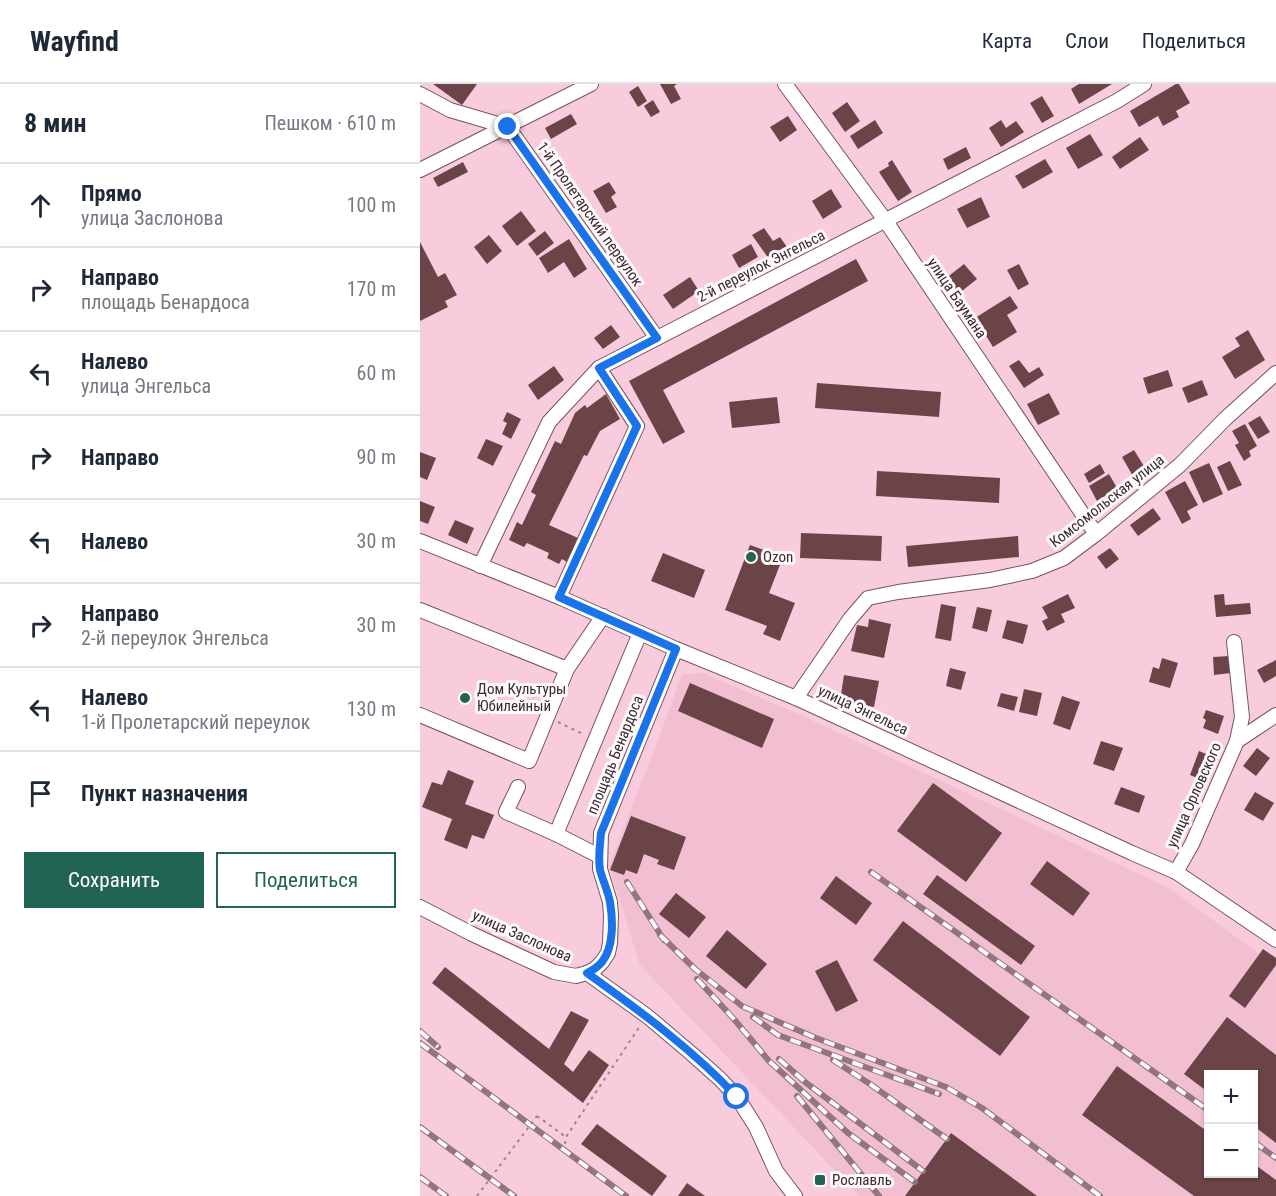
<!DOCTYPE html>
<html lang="ru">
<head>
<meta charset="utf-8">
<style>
  body { margin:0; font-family:"Roboto Condensed",sans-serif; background:#f6f6f7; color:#1f2937 }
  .controls { position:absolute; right:18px; bottom:18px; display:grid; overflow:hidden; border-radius:0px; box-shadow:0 2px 4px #0004 }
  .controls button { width:54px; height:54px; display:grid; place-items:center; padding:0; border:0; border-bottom:2px solid #e0e1e3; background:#fff; color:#1f2937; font:30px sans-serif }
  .stop { position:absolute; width:18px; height:18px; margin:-14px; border:4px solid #1a73e8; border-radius:50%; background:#fff }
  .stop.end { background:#1a73e8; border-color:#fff; box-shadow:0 2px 6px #0008 }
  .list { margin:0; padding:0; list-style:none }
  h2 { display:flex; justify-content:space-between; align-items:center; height:78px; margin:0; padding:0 24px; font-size:26px }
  h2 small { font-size:20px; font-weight:400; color:#747a83 }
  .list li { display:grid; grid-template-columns:39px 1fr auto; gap:18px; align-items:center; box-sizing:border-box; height:84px; padding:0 24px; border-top:2px solid #e0e1e3 }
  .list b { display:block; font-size:22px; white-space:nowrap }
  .list p { margin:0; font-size:20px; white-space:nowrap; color:#747a83 }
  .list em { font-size:20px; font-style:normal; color:#747a83 }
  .actions { display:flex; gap:12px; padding:18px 24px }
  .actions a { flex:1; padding:14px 0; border:2px solid #226454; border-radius:0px; text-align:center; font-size:21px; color:#226454 }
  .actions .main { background:#226454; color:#fff }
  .icon { flex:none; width:33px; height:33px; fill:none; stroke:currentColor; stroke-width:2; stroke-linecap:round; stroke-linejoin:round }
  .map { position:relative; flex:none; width:856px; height:1112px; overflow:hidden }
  header { display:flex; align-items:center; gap:36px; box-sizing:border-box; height:84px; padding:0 30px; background:#fff; border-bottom:2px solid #e0e1e3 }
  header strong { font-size:28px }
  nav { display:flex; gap:33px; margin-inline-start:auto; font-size:21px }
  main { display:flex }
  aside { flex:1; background:#fff }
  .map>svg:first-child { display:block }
  .built { fill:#f2bfd2; fill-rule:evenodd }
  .building { fill:#6b4447 }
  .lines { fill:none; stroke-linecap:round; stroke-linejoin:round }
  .minor-casing { stroke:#785261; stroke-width:16 }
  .path { stroke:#a1828d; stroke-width:2; stroke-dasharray:3 4.5; stroke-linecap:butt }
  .minor { stroke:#fff; stroke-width:14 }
  .rail-casing { stroke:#92757f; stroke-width:6 }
  .rail { stroke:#fefafb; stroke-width:4; stroke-dasharray:11; stroke-linecap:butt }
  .path-bridge { stroke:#a1828d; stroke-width:2; stroke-dasharray:3 4.5; stroke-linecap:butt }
  .route { stroke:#1a73e8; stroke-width:8 }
  .poi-dot { fill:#226454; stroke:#fefafb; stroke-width:2 }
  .labels { text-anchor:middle; stroke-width:6; stroke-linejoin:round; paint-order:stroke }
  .street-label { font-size:15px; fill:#3a292f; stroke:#fefafb }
  .poi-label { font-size:15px; fill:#3a292f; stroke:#fefafb; text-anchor:start }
</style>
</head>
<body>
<header>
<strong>Wayfind</strong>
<nav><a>Карта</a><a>Слои</a><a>Поделиться</a></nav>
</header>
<main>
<aside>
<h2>8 мин<small>Пешком · 610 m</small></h2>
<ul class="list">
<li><svg class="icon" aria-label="ahead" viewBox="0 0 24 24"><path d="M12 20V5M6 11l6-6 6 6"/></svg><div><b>Прямо</b><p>улица Заслонова</p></div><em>100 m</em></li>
<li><svg class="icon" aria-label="right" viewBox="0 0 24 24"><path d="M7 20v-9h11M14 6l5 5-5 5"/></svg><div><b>Направо</b><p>площадь Бенардоса</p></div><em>170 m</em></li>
<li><svg class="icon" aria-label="left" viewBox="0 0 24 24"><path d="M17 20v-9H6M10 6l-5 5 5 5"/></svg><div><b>Налево</b><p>улица Энгельса</p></div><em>60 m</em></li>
<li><svg class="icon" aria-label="right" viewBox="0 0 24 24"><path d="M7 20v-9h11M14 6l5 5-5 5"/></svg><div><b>Направо</b></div><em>90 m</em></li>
<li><svg class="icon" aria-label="left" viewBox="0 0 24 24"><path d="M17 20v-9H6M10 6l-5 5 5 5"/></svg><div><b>Налево</b></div><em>30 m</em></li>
<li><svg class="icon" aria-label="right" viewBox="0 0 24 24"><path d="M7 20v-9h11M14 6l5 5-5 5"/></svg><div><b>Направо</b><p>2-й переулок Энгельса</p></div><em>30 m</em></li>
<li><svg class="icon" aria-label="left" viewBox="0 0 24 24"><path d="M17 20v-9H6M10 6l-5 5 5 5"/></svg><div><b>Налево</b><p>1-й Пролетарский переулок</p></div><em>130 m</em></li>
<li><svg class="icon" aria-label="arrive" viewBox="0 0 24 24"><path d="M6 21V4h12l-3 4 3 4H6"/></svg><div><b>Пункт назначения</b></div></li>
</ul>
<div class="actions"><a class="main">Сохранить</a><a>Поделиться</a></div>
</aside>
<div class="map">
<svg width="856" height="1112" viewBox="0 0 856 1112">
  <rect width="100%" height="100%" fill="#f8ccdc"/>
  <path class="built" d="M283,589L383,632L749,804L856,882V1112H439L220,881L189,782L237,659L262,590ZM788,990H834V1090H788Z"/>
  <g class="building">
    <path d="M13,0H57L42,21Z"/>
    <path d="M240,0H257L254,2L261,15L251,20Z"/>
    <path d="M659,0H692L659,20L651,5Z"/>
    <path d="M756,0H759L770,19L756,27L759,33L743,42L738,32L719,43L710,27Z"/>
    <path d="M218,2L227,17L218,23L209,8Z"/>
    <path d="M622,12L634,32L622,39L610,19Z"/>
    <path d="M233,16L240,28L231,33L224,22Z"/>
    <path d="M427,18L440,37L425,48L412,29Z"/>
    <path d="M151,30L157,40L131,55L125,44Z"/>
    <path d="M368,32L377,46L360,58L350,43Z"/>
    <path d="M455,36L463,49L438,65L430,52Z"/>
    <path d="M581,36L586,44L596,37L604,48L581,63L569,44Z"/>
    <path d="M670,50L683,71L658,85L646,64Z"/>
    <path d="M720,53L729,66L700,85L692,73Z"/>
    <path d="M546,63L551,74L528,86L523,75Z"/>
    <path d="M625,75L633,88L603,105L595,92Z"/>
    <path d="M472,76L492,108L478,117L459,88L469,82L468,79Z"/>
    <path d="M43,78L48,88L18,103L13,94Z"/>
    <path d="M189,98L196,109L191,113L197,123L186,129L173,107Z"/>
    <path d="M411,105L422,123L403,135L392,117Z"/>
    <path d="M561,113L570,133L547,144L537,125Z"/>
    <path d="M101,127L116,147L97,162L82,142Z"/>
    <path d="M344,144L353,157L360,153L367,163L349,175L332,151Z"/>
    <path d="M125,147L134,159L117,172L108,160Z"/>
    <path d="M69,151L82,167L67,180L54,163Z"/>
    <path d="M149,155L167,185L154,194L144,178L128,189L119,174Z"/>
    <path d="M0,158L18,193L25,189L37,211L25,217L28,223L0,237Z"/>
    <path d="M331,160L338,173L319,184L312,171Z"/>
    <path d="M436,175L448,197L243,306L265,348L243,360L209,297Z"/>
    <path d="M544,180L557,195L537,211L525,195Z"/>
    <path d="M599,180L609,200L598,206L587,186Z"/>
    <path d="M270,193L279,207L253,225L243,211Z"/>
    <path d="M590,212L598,224L587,231L597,248L573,263L555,234Z"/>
    <path d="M191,241L200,253L183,265L174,254Z"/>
    <path d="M828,246L845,276L815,295L802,273L820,262L815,254Z"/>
    <path d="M599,276L609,289L619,283L624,291L604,304L589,282Z"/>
    <path d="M134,282L144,296L118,316L108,301Z"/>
    <path d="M748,286L753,302L728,310L723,294Z"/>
    <path d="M782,296L788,311L768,319L762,304Z"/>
    <path d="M397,299L521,308L519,333L395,324Z"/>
    <path d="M629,309L640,330L618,341L607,320Z"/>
    <path d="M186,310L200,335L180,347L167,372L164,371L129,441L158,454L147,478L142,475L139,480L127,474L129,469L107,459L104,463L89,456L97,438L102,441L116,411L111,408L135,357L141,360L155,329L165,321L167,324Z"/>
    <path d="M357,313L360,339L312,344L309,318Z"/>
    <path d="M87,328L101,335L91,355L82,350L87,339L83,337Z"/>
    <path d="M840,332L850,348L838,355L828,339Z"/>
    <path d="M825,340L837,362L829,367L831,372L824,377L815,361L819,359L812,347Z"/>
    <path d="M66,355L83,362L73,382L57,374Z"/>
    <path d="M714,366L727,387L714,394L702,373Z"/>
    <path d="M0,368L16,374L7,396L0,393Z"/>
    <path d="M810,377L822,401L808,407L797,383Z"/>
    <path d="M789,379L803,410L783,419L769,388Z"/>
    <path d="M680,380L685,389L669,399L664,390Z"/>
    <path d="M457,387L580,394L579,419L456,412Z"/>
    <path d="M689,390L697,404L677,417L669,402Z"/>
    <path d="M765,397L778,421L767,427L771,435L762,440L745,408Z"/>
    <path d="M0,417L15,423L8,440L0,437Z"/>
    <path d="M733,424L741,435L718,452L710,441Z"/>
    <path d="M35,436L54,444L47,460L28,451Z"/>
    <path d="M381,449L462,452L461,477L380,474Z"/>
    <path d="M598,452L599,473L488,483L486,462Z"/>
    <path d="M330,461L363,473L349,509L375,519L360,557L343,550L347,542L305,526Z"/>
    <path d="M690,464L699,475L686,485L677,473Z"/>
    <path d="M243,469L285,486L274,514L231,497Z"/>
    <path d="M648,510L655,524L641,530L645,538L627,547L622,537L628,534L622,523Z"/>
    <path d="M804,510L805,521L830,519L831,530L796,533L794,511Z"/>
    <path d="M521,520L536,523L531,557L515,554Z"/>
    <path d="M557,523L572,526L567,548L552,544Z"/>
    <path d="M449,535L471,540L464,574L431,567L437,541L448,543Z"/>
    <path d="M587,536L608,541L603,560L582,554Z"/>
    <path d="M810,572L811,589L794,591L793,573Z"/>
    <path d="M742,574L758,579L750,604L729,598L733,583L739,585Z"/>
    <path d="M856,576V592L844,599L837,586Z"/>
    <path d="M530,584L546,588L541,606L526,602Z"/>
    <path d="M424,591L459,597L454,623L420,617Z"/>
    <path d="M270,599L354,635L342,664L258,627Z"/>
    <path d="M604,605L622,609L617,632L599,628Z"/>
    <path d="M581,609L598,613L594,627L577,622Z"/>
    <path d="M642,612L660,618L650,646L633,640Z"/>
    <path d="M786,626L804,632L798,650L783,644L786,636L783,634Z"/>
    <path d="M681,657L703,664L694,687L673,680Z"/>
    <path d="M837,664L850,674L836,692L823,682Z"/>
    <path d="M779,667L791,672L782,696L770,691Z"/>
    <path d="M28,686L54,697L45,720L74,731L64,755L52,751L47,765L24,756L32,735L2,723L12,698L22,701Z"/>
    <path d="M513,699L582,749L546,798L477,747Z"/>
    <path d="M701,703L725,712L719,729L694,720Z"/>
    <path d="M835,708L854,719L843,737L824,726Z"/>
    <path d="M211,732L266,753L254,786L237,780L239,776L224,770L217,790L206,786L204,791L190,786Z"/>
    <path d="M627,777L670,809L653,832L610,800Z"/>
    <path d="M517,791L615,862L601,881L503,810Z"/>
    <path d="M416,792L452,819L436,841L400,814Z"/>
    <path d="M256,809L286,833L269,854L239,830Z"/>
    <path d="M483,837L610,933L580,972L453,876Z"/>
    <path d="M307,846L347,880L326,905L286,872Z"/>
    <path d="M843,865L856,874V881L825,924L809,912Z"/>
    <path d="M417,876L438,917L416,928L395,887Z"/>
    <path d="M25,883L129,965L151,927L169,936L144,980L153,988L169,966L189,981L163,1019L12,899Z"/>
    <path d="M807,933L856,971V1059L834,1042V990H788V1008L764,990Z"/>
    <path d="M697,982L788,1048V1090H834V1080L856,1096V1112H774L662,1031Z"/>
    <path d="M177,1040L247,1092L232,1112L161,1060Z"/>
    <path d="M531,1049L617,1112H485Z"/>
    <path d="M267,1099L285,1112H258Z"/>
  </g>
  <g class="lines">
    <g class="minor-casing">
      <g id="minor">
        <path d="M365,0L465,136L676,450"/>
        <path d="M0,10L30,26L88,43L237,254"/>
        <path d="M0,86L171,0"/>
        <path d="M0,457L139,513L256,565L376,614L712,769L756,788L856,856"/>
        <path d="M60,482L129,338L179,284L697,17L724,0"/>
        <path d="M139,513L217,342L179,284"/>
        <path d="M0,526L147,585"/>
        <path d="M814,558L822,633L817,657"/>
        <path d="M376,614L430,535L448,514L478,508L570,496L612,487L644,474L676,450L760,381L805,335L856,289"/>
        <path d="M0,631L109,677L147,585L183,532"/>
        <path d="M98,703L86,728L136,750"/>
        <path d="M179,772L136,750L220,549"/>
        <path d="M756,788L772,760L817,657L856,631"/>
        <path d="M0,823L52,850L134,888L156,892L167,889L227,932L272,970L300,995L317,1013L336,1043L356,1087L375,1112"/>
        <path d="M167,889L175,885L182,878L188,869L190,859L191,832L190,818L180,785L181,749L256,565"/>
      </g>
    </g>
    <g class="path">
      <path d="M138,638L163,650"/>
      <path d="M117,1032L146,1053"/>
      <path d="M145,1060L146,1053L220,942"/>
    </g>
    <use href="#minor" class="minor"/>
    <g class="rail-casing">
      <g id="rail">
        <path d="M451,788L788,1026"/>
        <path d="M207,798L244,856"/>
        <path d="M240,851L275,885L322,922L396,954L526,1003L562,1024L680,1112"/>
        <path d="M277,895L313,934L349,977L428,1049L495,1098"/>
        <path d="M333,933L358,951L519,1010"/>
        <path d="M0,947L18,963"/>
        <path d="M0,959L206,1112"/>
        <path d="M359,975L385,998L503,1087"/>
        <path d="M413,976L450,1000L527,1055"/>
        <path d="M377,1012L459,1112"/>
        <path d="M0,1043L94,1112"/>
        <path d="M834,1058L856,1074"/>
        <path d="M0,1093L26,1112"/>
      </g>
    </g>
    <use href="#rail" class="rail"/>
    <path class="path-bridge" d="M57,1112L117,1032"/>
  </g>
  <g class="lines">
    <path class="route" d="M88,43L237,254L179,284L217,342L139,513L256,565L181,749C180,761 178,774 180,786C183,797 188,807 190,818C193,836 194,863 182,878C178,883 173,886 167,889C220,927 272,965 317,1013"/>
  </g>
  <g class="poi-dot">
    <circle cx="331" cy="473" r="6"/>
    <circle cx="45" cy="614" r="6"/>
    <rect x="394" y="1090" width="12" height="12" rx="3"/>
  </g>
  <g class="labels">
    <g class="street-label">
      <text transform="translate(170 130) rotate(55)" y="5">1-й Пролетарский переулок</text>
      <text transform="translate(341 182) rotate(-27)" y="5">2-й переулок Энгельса</text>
      <text transform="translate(537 214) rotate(56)" y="5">улица Баумана</text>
      <text transform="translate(687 417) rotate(-38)" y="5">Комсомольская улица</text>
      <text transform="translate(443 626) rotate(25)" y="5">улица Энгельса</text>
      <text transform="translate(195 671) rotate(-68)" y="5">площадь Бенардоса</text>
      <text transform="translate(774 711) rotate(-66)" y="5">улица Орловского</text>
      <text transform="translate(102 852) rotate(24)" y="5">улица Заслонова</text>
    </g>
    <g class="poi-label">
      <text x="343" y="478">Ozon</text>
      <text x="57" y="610">Дом Культуры<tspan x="57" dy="17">Юбилейный</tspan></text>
      <text x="412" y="1101">Рославль</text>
    </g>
  </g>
</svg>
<div class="controls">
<button>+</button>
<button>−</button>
</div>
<div class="stop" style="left:317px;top:1013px"></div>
<div class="stop end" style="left:88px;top:43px"></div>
</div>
</main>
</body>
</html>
